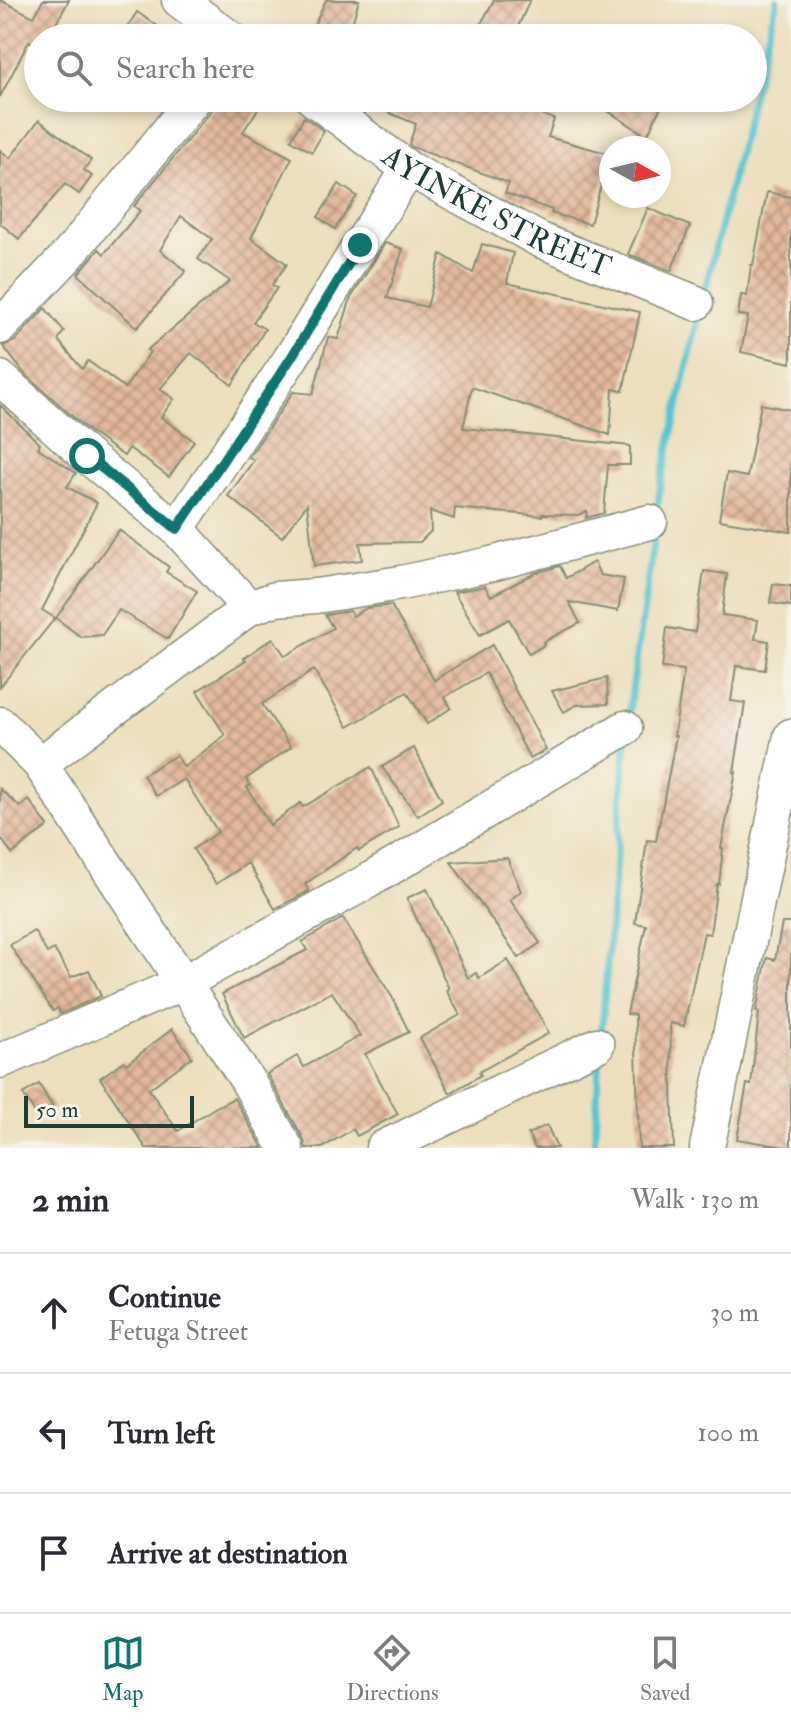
<!DOCTYPE html>
<html lang="en">
<head>
<meta charset="utf-8">
<style>
  body { margin:0; font-family:"IM FELL Double Pica",serif; background:#f7f7f7; color:#2b2b33 }
  .compass { position:absolute; left:599px; top:136px; width:72px; height:72px; border-radius:50%; background:#fff; box-shadow:0 4px 12px #0003; rotate:98deg }
  .scale { position:absolute; left:24px; bottom:20px; width:170px; box-sizing:border-box; padding-left:8px; border:4px solid #1f3d34; border-top:0; font-size:22px; line-height:28px; white-space:nowrap; color:#1f3d34; -webkit-text-stroke:6px #f7f3e8; paint-order:stroke }
  .stop { position:absolute; width:24px; height:24px; margin:-18px; border:6px solid #0f766e; border-radius:50%; background:#fff }
  .stop.end { background:#0f766e; border-color:#fff; box-shadow:0 2px 8px #0008 }
  .list { margin:0; padding:0; list-style:none }
  h2 { display:flex; justify-content:space-between; align-items:center; height:104px; margin:0; padding:0 32px; font-size:34px }
  h2 small { font-size:26px; font-weight:400; color:#7c7c81 }
  .list li { display:grid; grid-template-columns:52px 1fr auto; gap:24px; align-items:center; box-sizing:border-box; height:120px; padding:0 32px; border-top:2px solid #e1e1e2 }
  .list b { display:block; font-size:30px; white-space:nowrap }
  .list p { margin:0; font-size:26px; white-space:nowrap; color:#7c7c81 }
  .list em { font-size:26px; font-style:normal; color:#7c7c81 }
  .icon { flex:none; width:44px; height:44px; fill:none; stroke:currentColor; stroke-width:2; stroke-linecap:round; stroke-linejoin:round }
  .map { position:relative; flex:none; width:791px; height:1148px; overflow:hidden }
  .search { position:absolute; background:#fff; box-shadow:0 4px 12px #0003; left:24px; right:24px; top:24px; height:88px; display:flex; align-items:center; gap:20px; box-sizing:border-box; padding:0 28px; border-radius:44px; color:#7c7c81; font-size:30px }
  .sheet { height:464px; background:#fff }
  nav { display:flex; justify-content:space-around; align-items:center; box-sizing:border-box; height:112px; border-top:2px solid #e1e1e2; background:#fff; font-size:22px; color:#7c7c81 }
  nav a { display:grid; justify-items:center; gap:4px }
  nav .on { color:#0f766e }
  .map>svg:first-child { display:block }
  .lines { fill:none; stroke-linecap:round; stroke-linejoin:round }
  .stream { stroke:#59c6d1; stroke-width:7 }
  .building { fill:url(#building-cross-hatch) }
  .minor-casing { stroke:#868e78; stroke-width:37 }
  .minor { stroke:#fff; stroke-width:34 }
  .route { stroke:#0f766e; stroke-width:10 }
  .labels { text-anchor:middle; stroke-width:6; stroke-linejoin:round; paint-order:stroke }
  .street-label { font-size:30px; fill:#1f3d34; stroke:#f7f3e8 }
</style>
</head>
<body>
<div class="map">
<svg width="791" height="1148" viewBox="0 0 791 1148">
  <defs>
    <pattern id="building-cross-hatch" width="8" height="8" patternUnits="userSpaceOnUse" patternTransform="scale(2)"><rect width="8" height="8" fill="#e4b89c"/><path d="M0 0l8 8M0 8l8-8" fill="none" stroke="#b89780"/></pattern>
  </defs>
  <rect width="100%" height="100%" fill="#f7f3e8"/>
  <filter id="ink" filterUnits="userSpaceOnUse"><feTurbulence type="fractalNoise" baseFrequency=".0125" numOctaves="2"/><feDisplacementMap in="SourceGraphic" scale="16" xChannelSelector="R" yChannelSelector="G"/><feConvolveMatrix kernelMatrix="1 2 1 2 8 2 1 2 1" color-interpolation-filters="sRGB"/></filter>
  <filter id="wash" filterUnits="userSpaceOnUse"><feTurbulence type="fractalNoise" baseFrequency=".006" numOctaves="4" result="noise"/><feDisplacementMap in="SourceGraphic" scale="32" xChannelSelector="R" yChannelSelector="G"/><feGaussianBlur stdDeviation="1.8" result="paint"/><feColorMatrix in="noise" values="0 0 0 0 0 0 0 0 0 0 0 0 0 0 0 0 0 1.4 0 .05"/><feComposite in="paint" operator="in"/></filter>
  <g filter="url(#wash)">
    <rect width="100%" height="100%" fill="#ecdfbd"/>
    <g class="lines">
      <g class="stream">
        <path d="M753,93L777,0"/>
        <path d="M703,298L752,98"/>
        <path d="M656,517L661,482L700,310"/>
        <path d="M628,719L655,529"/>
        <path d="M601,1038L626,739"/>
        <path d="M594,1148L600,1054"/>
      </g>
    </g>
    <g id="blocks">
      <g class="building">
        <path d="M0,0L34,17L43,0H69L48,38H38V46L29,41L0,97Z"/>
        <path d="M326,0H359L348,38H308Z"/>
        <path d="M494,0H530L513,38H473Z"/>
        <path d="M137,12L175,38H120Z"/>
        <path d="M215,98H265L243,132L292,158L251,238L287,264L272,285L277,288L253,322L265,329L232,385L191,353L160,389L174,399L161,417L194,441L169,477L129,448L124,456L90,432L23,372L3,346L15,341L45,308L64,331L58,340L82,369L88,361L125,388L150,352L147,350L230,281L198,259L212,239L181,216L160,250L186,271L137,328L78,274L99,249L104,254L140,211L134,206L211,111Z"/>
        <path d="M354,98H526L521,107L554,119L548,137L610,154L590,224L551,213L552,210L505,193L509,183L412,147L409,144L416,124Z"/>
        <path d="M613,98H665L647,136L608,111Z"/>
        <path d="M304,117L324,131L312,152L291,140Z"/>
        <path d="M39,120L91,160L84,170L92,176L79,194L65,184L19,239L0,223V150L10,158Z"/>
        <path d="M339,184L357,196L335,229L318,217Z"/>
        <path d="M767,192L791,197V363L741,352L748,316L738,315L741,295L747,296L751,265H753Z"/>
        <path d="M648,208L690,226L671,271L628,254Z"/>
        <path d="M385,243L403,249L387,298L427,307L441,254L473,273L482,244L513,253L507,283L640,312L623,391L613,389L610,435L472,387L463,428L630,446V465H608L604,513L586,518L587,511L578,515L542,514V516L455,508L454,519L430,511L431,531L420,542L360,543L362,560L314,566L307,504L282,537L228,496L254,460L249,457L293,392L313,394L328,337L338,339L351,298Z"/>
        <path d="M761,404L791,410V532L719,520L727,473L747,477Z"/>
        <path d="M0,405L40,444L38,448L76,473L67,487L97,503L42,610L55,618L0,687Z"/>
        <path d="M119,530L169,567L166,572L197,591L168,639L119,610L102,635L81,637L56,618Z"/>
        <path d="M594,562L600,575L624,579L618,611L569,602L580,623L543,642L544,645L529,654L509,619L480,635L454,592L485,586L491,596L535,573L560,566L566,578Z"/>
        <path d="M704,571L727,574L722,615L758,620L755,639L769,641L765,670L736,666L731,701L745,703L734,772H736L721,848H723L719,884H717L710,934L704,933L684,1026L670,1023L674,1148H639L635,1015L627,1014L646,925L635,923L647,840L656,841L676,736H674L684,670L662,668L667,628L695,632Z"/>
        <path d="M773,584L791,586V606L770,603Z"/>
        <path d="M391,605L434,680L492,645L546,750L530,759L486,673L445,697L451,708L427,724L407,692L348,727L314,670L262,704L291,747L246,779L250,785L247,787L270,825L300,803L303,807L371,767L399,827L359,851L357,848L305,884L309,891L275,909L248,863L216,884L193,849L218,832L184,779L156,796L143,775L176,755L184,767L225,735L197,691L246,660L244,658L273,638L285,656L333,628L325,615L350,611L353,616L367,608Z"/>
        <path d="M607,678L608,704L576,705L564,712L552,691Z"/>
        <path d="M414,748L442,800L418,816L382,767Z"/>
        <path d="M0,789L20,807L29,800L48,826L12,854L0,837Z"/>
        <path d="M507,858L521,891L510,900L540,943L519,958L451,862Z"/>
        <path d="M427,889L468,978L476,973L479,978L508,960L549,1033L479,1072L481,1075L450,1093L420,1038L460,1015L446,990L449,989L407,898Z"/>
        <path d="M343,918L392,997L409,1032L365,1054L398,1114L357,1136L353,1129L322,1148H306L303,1138L267,1074L297,1056L304,1067L360,1036L332,992L244,1038L222,994L307,950L302,942Z"/>
        <path d="M782,923H791V1148L737,1139L747,1084L751,1085L759,1012L756,1011L767,958L775,960Z"/>
        <path d="M34,931L47,953L54,949L71,977L89,970L101,996L60,1014L58,1008L53,1011L10,945Z"/>
        <path d="M172,1029L192,1057L149,1089L178,1131L216,1107L234,1098L263,1148H146L100,1078L124,1061L127,1064Z"/>
        <path d="M39,1084L53,1108L37,1117L23,1094Z"/>
        <path d="M547,1125L557,1148H535L528,1134Z"/>
      </g>
    </g>
  </g>
  <g filter="url(#ink)">
    <use href="#blocks" fill-opacity="0" stroke="#868e78" stroke-width="2"/>
    <g class="lines">
      <g class="minor-casing">
        <g id="minor">
          <path d="M179,0L230,38"/>
          <path id="s1" d="M312,98L409,169L540,240L696,303"/>
          <path d="M0,327L69,254L195,98"/>
          <path d="M0,378L87,456L177,529L249,608"/>
          <path d="M177,529L291,358L360,245L409,169"/>
          <path d="M0,724L40,764L247,1080L286,1148"/>
          <path d="M40,764L249,608L275,599L316,596L401,583L491,564L650,522"/>
          <path d="M0,1061L183,983L368,881L625,728"/>
          <path d="M383,1148L597,1045"/>
          <path d="M707,1148L791,736"/>
        </g>
      </g>
      <use href="#minor" class="minor"/>
    </g>
  </g>
  <g class="lines" filter="url(#ink)">
    <path class="route" d="M87,456L177,529L291,358L360,245"/>
  </g>
  <g class="labels">
    <g class="street-label">
      <text dy="10" stroke="none"><textPath href="#s1" startOffset="218">AYINKE STREET</textPath></text>
    </g>
  </g>
</svg>
<svg class="compass" viewBox="-18 -18 36 36"><path d="M0-13l5 13h-10z" fill="#e53935"/><path d="M0 13l5-13h-10z" fill="#7c7c81"/></svg>
<div class="scale">50 m</div>
<div class="stop" style="left:87px;top:456px"></div>
<div class="stop end" style="left:360px;top:245px"></div>
<div class="search"><svg class="icon" aria-label="search" viewBox="0 0 24 24"><circle cx="10" cy="10" r="6"/><path d="M15 15l6 6"/></svg>Search here</div>
</div>
<section class="sheet">
<h2>2 min<small>Walk · 130 m</small></h2>
<ul class="list">
<li><svg class="icon" aria-label="ahead" viewBox="0 0 24 24"><path d="M12 20V5M6 11l6-6 6 6"/></svg><div><b>Continue</b><p>Fetuga Street</p></div><em>30 m</em></li>
<li><svg class="icon" aria-label="left" viewBox="0 0 24 24"><path d="M17 20v-9H6M10 6l-5 5 5 5"/></svg><div><b>Turn left</b></div><em>100 m</em></li>
<li><svg class="icon" aria-label="arrive" viewBox="0 0 24 24"><path d="M6 21V4h12l-3 4 3 4H6"/></svg><div><b>Arrive at destination</b></div></li>
</ul>
</section>
<nav>
<a class="on"><svg class="icon" aria-label="map" viewBox="0 0 24 24"><path d="M3 6l6-2 6 2 6-2v14l-6 2-6-2-6 2zM9 4v14M15 6v14"/></svg>Map</a>
<a><svg class="icon" aria-label="directions" viewBox="0 0 24 24"><path d="M12 3l9 9-9 9-9-9zM9 14v-3h6M13 9l2 2-2 2"/></svg>Directions</a>
<a><svg class="icon" aria-label="saved" viewBox="0 0 24 24"><path d="M7 4h10v16l-5-4-5 4z"/></svg>Saved</a>
</nav>
</body>
</html>
